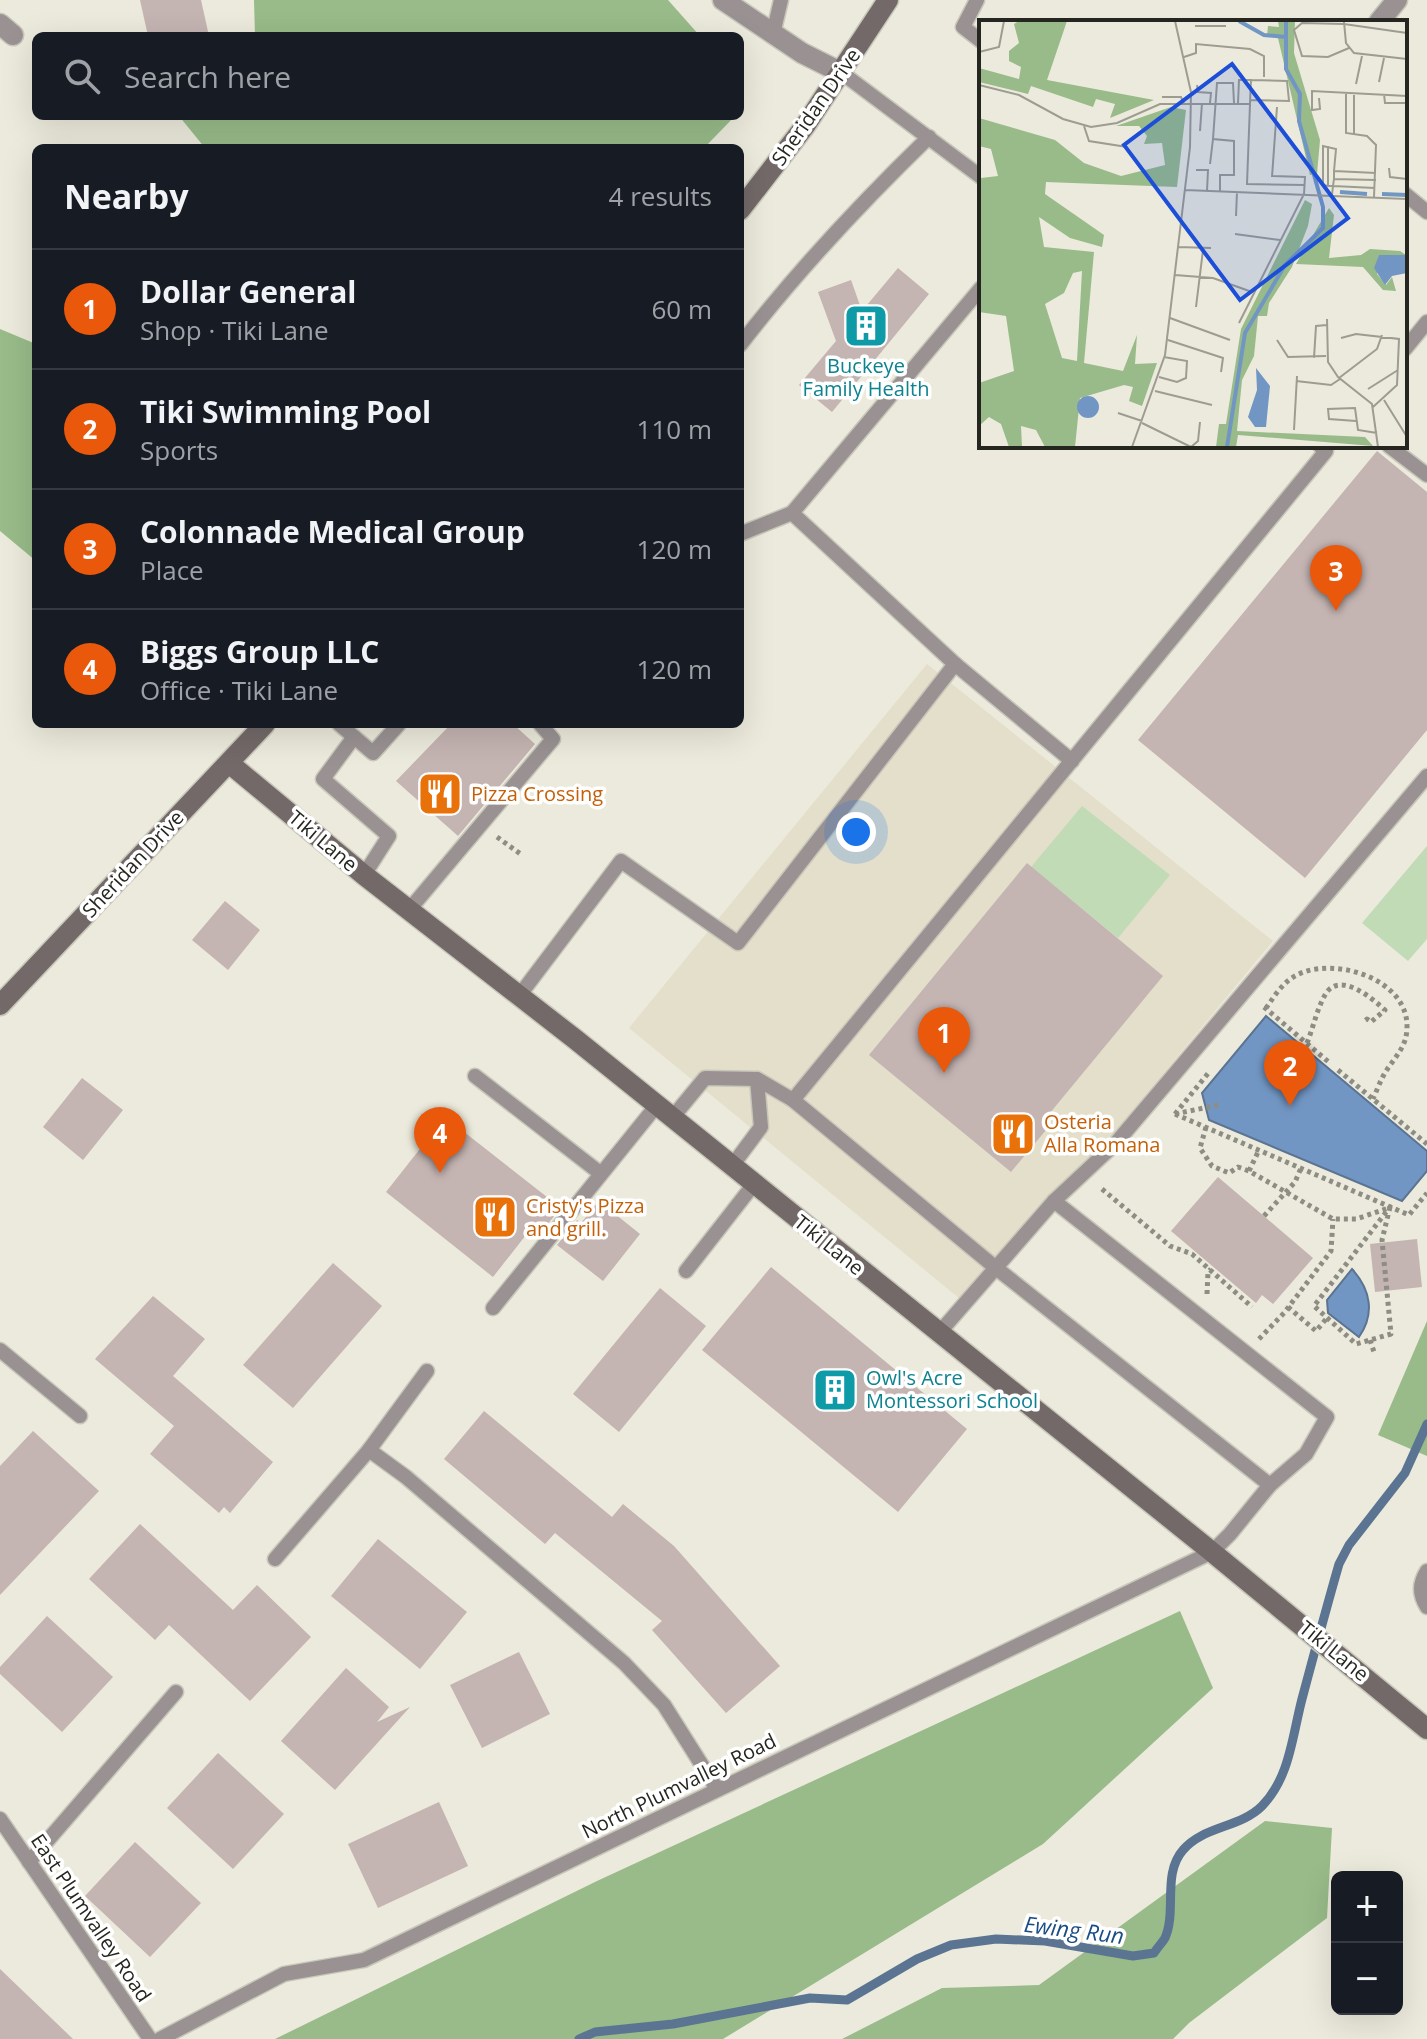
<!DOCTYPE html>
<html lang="en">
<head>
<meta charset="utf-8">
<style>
  body { margin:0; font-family:"Open Sans",sans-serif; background:#20242c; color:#f1f3f6 }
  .controls { position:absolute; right:24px; bottom:24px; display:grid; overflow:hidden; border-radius:12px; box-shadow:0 8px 32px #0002 }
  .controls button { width:72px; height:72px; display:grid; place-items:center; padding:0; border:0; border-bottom:2px solid #363941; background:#171b24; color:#f1f3f6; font:40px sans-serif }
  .you { position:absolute; left:856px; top:832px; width:28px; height:28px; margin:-20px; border:6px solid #fff; border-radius:50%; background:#1a73e8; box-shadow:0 0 0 12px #1a73e833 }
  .badge { display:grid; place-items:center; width:52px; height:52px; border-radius:50%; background:#ea580c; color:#fff; font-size:26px; font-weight:700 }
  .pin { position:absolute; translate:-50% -66px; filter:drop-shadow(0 2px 4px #0008) }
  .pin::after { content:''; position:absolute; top:42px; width:28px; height:24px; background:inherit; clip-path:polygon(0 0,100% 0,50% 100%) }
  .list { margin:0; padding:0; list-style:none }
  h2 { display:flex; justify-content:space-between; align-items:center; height:104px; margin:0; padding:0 32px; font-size:34px }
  h2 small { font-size:26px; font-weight:400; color:#9ea1a6 }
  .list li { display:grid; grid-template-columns:52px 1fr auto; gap:24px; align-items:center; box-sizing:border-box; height:120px; padding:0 32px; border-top:2px solid #363941 }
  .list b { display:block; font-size:30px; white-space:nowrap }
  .list p { margin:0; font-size:26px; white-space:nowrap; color:#9ea1a6 }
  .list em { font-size:26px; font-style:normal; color:#9ea1a6 }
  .icon { flex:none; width:44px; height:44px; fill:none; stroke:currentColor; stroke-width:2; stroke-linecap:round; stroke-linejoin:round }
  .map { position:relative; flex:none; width:1427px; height:2039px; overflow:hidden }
  .search { position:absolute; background:#171b24; box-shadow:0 8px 32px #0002; left:32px; top:32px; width:712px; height:88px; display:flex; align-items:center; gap:20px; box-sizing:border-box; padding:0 28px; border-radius:12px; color:#9ea1a6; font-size:30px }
  .panel { position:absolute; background:#171b24; box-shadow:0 8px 32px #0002; left:32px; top:144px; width:712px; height:584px; border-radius:12px }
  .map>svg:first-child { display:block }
  .built { fill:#e3dfca }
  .green { fill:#c1dbb7 }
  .forest { fill:#98bb89 }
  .water { fill:#7296c3; stroke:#5b7492; stroke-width:2 }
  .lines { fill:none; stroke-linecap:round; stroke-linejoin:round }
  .stream { stroke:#5b7492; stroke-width:9 }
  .building { fill:#c4b4b2 }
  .lane-casing { stroke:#c8c7ba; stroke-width:17 }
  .street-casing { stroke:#c8c7ba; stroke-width:23 }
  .secondary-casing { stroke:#c8c7ba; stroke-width:23 }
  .path { stroke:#8e8d83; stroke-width:5; stroke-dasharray:4 4; stroke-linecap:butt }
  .lane { stroke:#9a9292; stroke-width:14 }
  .street { stroke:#9a9292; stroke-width:20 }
  .secondary { stroke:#736969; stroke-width:20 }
  .labels { text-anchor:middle; stroke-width:7; stroke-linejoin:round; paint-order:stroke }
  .street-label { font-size:20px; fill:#262620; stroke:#fff }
  .culture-label { font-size:20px; fill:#0d838f; stroke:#fff }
  .food-label { font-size:20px; fill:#c56008; stroke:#fff; text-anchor:start }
  .water-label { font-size:22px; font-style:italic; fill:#1a4c85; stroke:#fff }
  .inset-river { fill:none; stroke:#7296c3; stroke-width:4 }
  .inset-road { fill:none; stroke:#9d9c91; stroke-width:2 }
  .view { fill:#1d4ed8; fill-opacity:0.15; stroke:#1d4ed8; stroke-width:4 }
  .inset-edge { fill:none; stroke:#262620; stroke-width:4 }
</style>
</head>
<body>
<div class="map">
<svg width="1427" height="2039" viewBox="0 0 1427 2039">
  <rect width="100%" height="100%" fill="#eceadc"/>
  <path class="built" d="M927,664L1273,941L970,1307L629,1028Z"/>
  <g class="green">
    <path d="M1082,806L1170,875L1118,938L1031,867Z"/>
    <path d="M1427,846V939L1408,961L1362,923Z"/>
  </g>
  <g class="forest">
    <path d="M254,0H668L700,36H255Z"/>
    <path d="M179,116H735L704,148H205Z"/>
    <path d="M0,329L36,344V561L0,531Z"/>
    <path d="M1427,1321V1456L1378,1435Z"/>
    <path d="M1180,1611L1213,1688L1043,1844L723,2039H275L597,1881Z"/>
    <path d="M1265,1821L1332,1828L1327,1918L1189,2023L1173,2039H842L942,1988L1039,1985Z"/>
  </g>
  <g class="water">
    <path d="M1266,1016L1427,1151V1171L1402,1201L1209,1120L1202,1093Z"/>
    <path d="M1352,1269C1371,1290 1375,1314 1359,1337L1328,1313L1327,1300Z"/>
  </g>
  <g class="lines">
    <path class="stream" d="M579,2039L595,2032L673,2024L810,1998L847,2000L917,1959L951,1945L996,1939L1045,1941L1133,1956L1154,1953C1157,1948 1162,1943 1165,1938C1177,1911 1162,1874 1183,1850C1203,1826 1240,1828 1262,1806C1290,1777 1292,1737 1302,1699C1314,1654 1326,1609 1339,1564L1349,1545L1405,1473L1427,1424"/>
  </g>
  <g class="building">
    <path d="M140,0H201L209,36H148Z"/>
    <path d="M898,268L929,294L832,412L799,385L836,341L818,292L851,280L862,311Z"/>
    <path d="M1377,451L1427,492V730L1305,878L1138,740Z"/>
    <path d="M451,724H513L535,744L458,836L396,781Z"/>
    <path d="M1027,863L1163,976L1045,1119L1051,1124L1011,1172L869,1055Z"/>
    <path d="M225,901L260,930L228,970L192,940Z"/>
    <path d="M82,1078L123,1110L83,1160L43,1127Z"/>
    <path d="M445,1117L561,1208L541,1232L533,1226L493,1277L386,1192Z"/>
    <path d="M1218,1177L1313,1258L1273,1304L1262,1295L1256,1303L1171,1231Z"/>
    <path d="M599,1201L640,1234L603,1281L557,1245L577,1220L581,1223Z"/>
    <path d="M1417,1239L1422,1287L1375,1292L1370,1244Z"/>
    <path d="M333,1263L382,1306L293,1408L243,1365Z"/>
    <path d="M771,1267L967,1429L898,1512L702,1350Z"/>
    <path d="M660,1288L706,1326L619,1432L573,1394Z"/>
    <path d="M153,1296L205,1339L173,1376L273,1462L230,1513L224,1507L219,1513L150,1454L174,1426L95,1359Z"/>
    <path d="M484,1411L612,1517L623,1504L674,1546L780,1666L726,1713L652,1630L662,1621L555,1533L545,1544L444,1459Z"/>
    <path d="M33,1431L99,1491L0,1595V1466Z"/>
    <path d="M140,1524L233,1610L257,1585L311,1637L250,1701L169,1625L155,1640L89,1579Z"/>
    <path d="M378,1539L467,1612L420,1669L331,1596Z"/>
    <path d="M47,1616L113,1677L62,1732L0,1674V1667Z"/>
    <path d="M519,1652L550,1714L482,1748L450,1685Z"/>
    <path d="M346,1668L389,1707L377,1722L410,1707L335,1790L281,1741Z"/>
    <path d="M218,1753L284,1814L233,1869L167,1808Z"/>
    <path d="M439,1802L468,1866L378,1908L348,1844Z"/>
    <path d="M135,1842L201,1903L150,1957L85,1896Z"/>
    <path d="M0,1969L73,2039H0Z"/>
  </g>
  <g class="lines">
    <g class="lane-casing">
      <g id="lane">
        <path d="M977,0L963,27L981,41"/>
        <path d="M773,34L781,0"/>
        <path d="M842,73L981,177"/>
        <path d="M1405,194L1427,212"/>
        <path d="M740,345C798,270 861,203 929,137"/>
        <path d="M1405,349L1427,322"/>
        <path d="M1389,446L1427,475"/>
        <path d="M740,534L792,513"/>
        <path d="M955,664L1072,761"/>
        <path d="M339,724L373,753L399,724"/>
        <path d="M354,737L323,779L389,836L364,875"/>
        <path d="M409,910L553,739L540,724"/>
        <path d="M519,996L621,861L738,943L955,664L792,513L981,288"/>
        <path d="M475,1076L600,1173"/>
        <path d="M672,1118L705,1078L757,1079L793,1100"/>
        <path d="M732,1166L761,1127L757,1079"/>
        <path d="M686,1271L754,1184"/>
        <path d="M493,1308L657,1105"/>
        <path d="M939,1333L1054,1201L1116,1143L1427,776"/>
        <path d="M0,1350L80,1416"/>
        <path d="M369,1450L406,1477L624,1663L664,1705L717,1789"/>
        <path d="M1270,1485L996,1268L793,1100L1326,451L1320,446"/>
        <path d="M275,1559L369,1450L427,1371"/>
        <path d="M1427,1571C1419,1584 1419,1594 1427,1607"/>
        <path d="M0,1819L150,2039"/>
        <path d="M29,1862L176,1692"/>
        <path d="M160,2039L284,1974L364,1960L1212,1552L1230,1534L1270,1485L1306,1454L1327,1417L1054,1201"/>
      </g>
    </g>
    <g class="street-casing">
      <g id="street">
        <path d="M723,0L802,53L842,73"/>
        <path d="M1379,22L1397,0"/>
        <path d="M0,24L13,35"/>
      </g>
    </g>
    <g class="secondary-casing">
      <g id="secondary">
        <path d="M740,210L805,126L888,0"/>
        <path d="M229,763L364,875L575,1039L1212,1552L1427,1729"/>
        <path d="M0,1005L265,724"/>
      </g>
    </g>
    <g class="path">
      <path d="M497,837L522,855"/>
      <path d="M1264,1007L1331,1064"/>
      <path d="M1266,1008C1274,997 1282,983 1295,976C1332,955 1408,978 1407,1027C1407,1046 1396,1056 1386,1071C1381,1079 1377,1090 1373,1099"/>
      <path d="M1307,1043C1313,1028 1317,1009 1325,995C1339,970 1372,998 1385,1010L1371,1022L1367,1019L1363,1023"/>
      <path d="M1338,1070L1427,1144"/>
      <path d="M1175,1114L1409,1215L1427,1193"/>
      <path d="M1175,1114L1210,1071"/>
      <path d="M1175,1114L1218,1105"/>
      <path d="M1206,1127L1200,1148L1212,1166L1229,1173L1238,1167L1249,1171L1333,1219H1356L1389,1208"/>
      <path d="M1249,1171L1259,1150"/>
      <path d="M1102,1189L1170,1246L1192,1254L1252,1307"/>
      <path d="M1390,1207L1382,1240L1391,1334L1356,1344L1314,1306Z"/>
      <path d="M1264,1216L1295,1182L1301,1168"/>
      <path d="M1207,1294L1208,1272L1211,1269"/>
      <path d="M1288,1307L1316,1331L1327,1318"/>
      <path d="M1259,1339L1284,1313L1331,1251L1333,1219"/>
      <path d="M1370,1340L1374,1352"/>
    </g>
    <use href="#lane" class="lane"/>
    <use href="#street" class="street"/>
    <use href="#secondary" class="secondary"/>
  </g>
  <defs>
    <g id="building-square" transform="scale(2.3)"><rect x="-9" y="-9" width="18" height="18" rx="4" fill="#0f9aa8" stroke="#fff"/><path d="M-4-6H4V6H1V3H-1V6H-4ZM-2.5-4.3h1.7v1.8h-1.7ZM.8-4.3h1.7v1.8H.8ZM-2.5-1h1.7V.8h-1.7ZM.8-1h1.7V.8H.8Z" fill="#fff"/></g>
    <g id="restaurant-square" transform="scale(2.3)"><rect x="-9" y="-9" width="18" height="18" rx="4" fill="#e8710a" stroke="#fff"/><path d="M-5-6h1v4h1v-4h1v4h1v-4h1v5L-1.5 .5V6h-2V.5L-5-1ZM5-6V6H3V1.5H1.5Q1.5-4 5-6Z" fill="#fff"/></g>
  </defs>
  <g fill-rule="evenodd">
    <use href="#building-square" x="866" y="326"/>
    <use href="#restaurant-square" x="440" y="794"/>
    <use href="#restaurant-square" x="1013" y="1134"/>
    <use href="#restaurant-square" x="495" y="1217"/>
    <use href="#building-square" x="835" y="1390"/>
  </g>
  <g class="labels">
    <g class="street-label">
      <text transform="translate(816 107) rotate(-55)" y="7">Sheridan Drive</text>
      <text transform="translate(323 841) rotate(40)" y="7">Tiki Lane</text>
      <text transform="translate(133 864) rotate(-47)" y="7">Sheridan Drive</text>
      <text transform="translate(829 1245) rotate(39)" y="7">Tiki Lane</text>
      <text transform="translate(1334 1651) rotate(39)" y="7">Tiki Lane</text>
      <text transform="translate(679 1786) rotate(-26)" y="7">North Plumvalley Road</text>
      <text transform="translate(91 1918) rotate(56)" y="7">East Plumvalley Road</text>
    </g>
    <g class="culture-label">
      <text x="866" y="373">Buckeye<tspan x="866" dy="23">Family Health</tspan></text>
      <text x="866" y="1385" text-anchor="start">Owl's Acre<tspan x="866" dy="23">Montessori School</tspan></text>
    </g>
    <g class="food-label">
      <text x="471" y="801">Pizza Crossing</text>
      <text x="1044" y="1129">Osteria<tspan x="1044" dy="23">Alla Romana</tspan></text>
      <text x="526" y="1213">Cristy's Pizza<tspan x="526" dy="23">and grill.</tspan></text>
    </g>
    <g class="water-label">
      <text transform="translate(1074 1930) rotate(7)" y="8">Ewing Run</text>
    </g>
  </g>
  <g transform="translate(979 20)">
    <rect width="428" height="428" fill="#eceadc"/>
    <path d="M40,1H88L68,60L175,80L131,98L136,84L117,79L114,87L52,66L49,74L0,62V48L40,59L42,47L30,41V31L40,23L35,4ZM299,1H316L315,33L341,120L338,154L331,155L299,18L288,16L289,6L300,7ZM192,87L207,90L198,167L67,162L66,174L125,215L123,227L91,218L60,197L65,227L115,232L105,343L144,351L158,315L156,344L178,343L163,386L150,381L154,367L145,365L101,378L96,427H66L57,410L42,406L43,427H30L22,404L10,397L0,406V363L35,351L27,296L0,292V153L2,158L19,156L12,129L0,126V98L76,120L105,143L142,156L186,145L183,123L165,124L168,116L160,106H137ZM103,251L98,341L83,338L66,284L85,273L94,253ZM326,180L333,184L329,206L313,247L290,283L288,296H279L275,336L263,360L258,411L386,417L394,426L259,415L257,427H237L240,404H247L262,309ZM350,188L355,195L350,238L382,235L391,229L421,231L427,235H400L398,254L407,265L413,257L417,271L404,270L384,247L317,244Z" fill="#98bb89" fill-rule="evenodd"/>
    <path d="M400,235H428V253L413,256L406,265L395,248ZM277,348L291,366L287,407H276L269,397L278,370ZM98 387a11 11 0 1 1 22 0a11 11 0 1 1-22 0Z" fill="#7296c3"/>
    <path class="inset-river" d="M260,1L285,15L307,17M361,172L388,174M403,174L428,175M248,427L266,313L306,245L344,208V187L320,101L321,74L307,49V1"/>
    <path class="inset-road" d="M365,2L367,23L375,33L428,39M216,6H247M370,28L349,37L323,36L315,10L323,3L365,4L428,13M0,32L20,27L25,1M205,37L217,33V24L271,29L285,36V57M400,62L405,38M377,64L383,36M0,65L40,75L84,99L112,107L138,103L181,84H271L268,164L326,165M218,65L219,72L232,73L231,83M367,72V113L388,116L397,125L395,177M405,74L406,83H428M183,77H202L205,84M340,78L341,89L333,90V71L428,76M271,80L310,81L308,61L272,60M259,83L260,60H272L271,83M105,106L110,121L148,127M221,111L223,83M375,114V73M231,144L234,119M410,148L411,157L428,159M217,150H229L228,171M355,151L397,153M293,157L298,87M355,159L397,160M349,166V126M206,170L428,179M241,171V155H255V121L234,119L238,63H254L255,83M353,175L354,166L355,159V151L357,129L344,126V165L349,166H354L396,168M257,196L258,172M256,214L301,220M199,227L232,228M196,255L234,258L273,272M217,287L224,230M191,298L251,320M348,299L349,342L359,357L393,384L399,427M260,303L325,174L326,157L293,156M362,318L377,314L420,319L418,365L394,387M189,320L244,338L242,352M298,320L309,337L347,336M335,338L337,306L348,305M180,357L198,362L207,358L208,341L185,337M360,358L398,329L403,315M317,361L352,365L361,359M389,369L419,350M176,371L233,385M405,380L428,417M139,393L163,401M377,401L350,399L349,389L376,388L379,410L398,413M163,403L212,427L219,421L221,402M315,410L318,356M153,427L186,335L211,127L212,72L196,1M326,427H352"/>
    <path class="view" d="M253,44L369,198L261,280L145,125Z"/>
    <rect width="428" height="428" class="inset-edge"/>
  </g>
</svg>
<div class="controls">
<button>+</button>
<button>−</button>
</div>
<div class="you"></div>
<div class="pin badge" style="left:944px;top:1073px">1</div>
<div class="pin badge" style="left:1290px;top:1106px">2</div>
<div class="pin badge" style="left:1336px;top:611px">3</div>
<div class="pin badge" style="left:440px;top:1173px">4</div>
<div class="search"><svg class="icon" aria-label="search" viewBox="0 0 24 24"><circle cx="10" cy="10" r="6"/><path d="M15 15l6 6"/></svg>Search here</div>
<section class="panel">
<h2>Nearby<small>4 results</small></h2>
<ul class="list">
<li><span class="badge">1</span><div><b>Dollar General</b><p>Shop · Tiki Lane</p></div><em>60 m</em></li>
<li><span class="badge">2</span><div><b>Tiki Swimming Pool</b><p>Sports</p></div><em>110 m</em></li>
<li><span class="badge">3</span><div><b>Colonnade Medical Group</b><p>Place</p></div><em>120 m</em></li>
<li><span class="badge">4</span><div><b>Biggs Group LLC</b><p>Office · Tiki Lane</p></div><em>120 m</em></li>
</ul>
</section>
</div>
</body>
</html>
